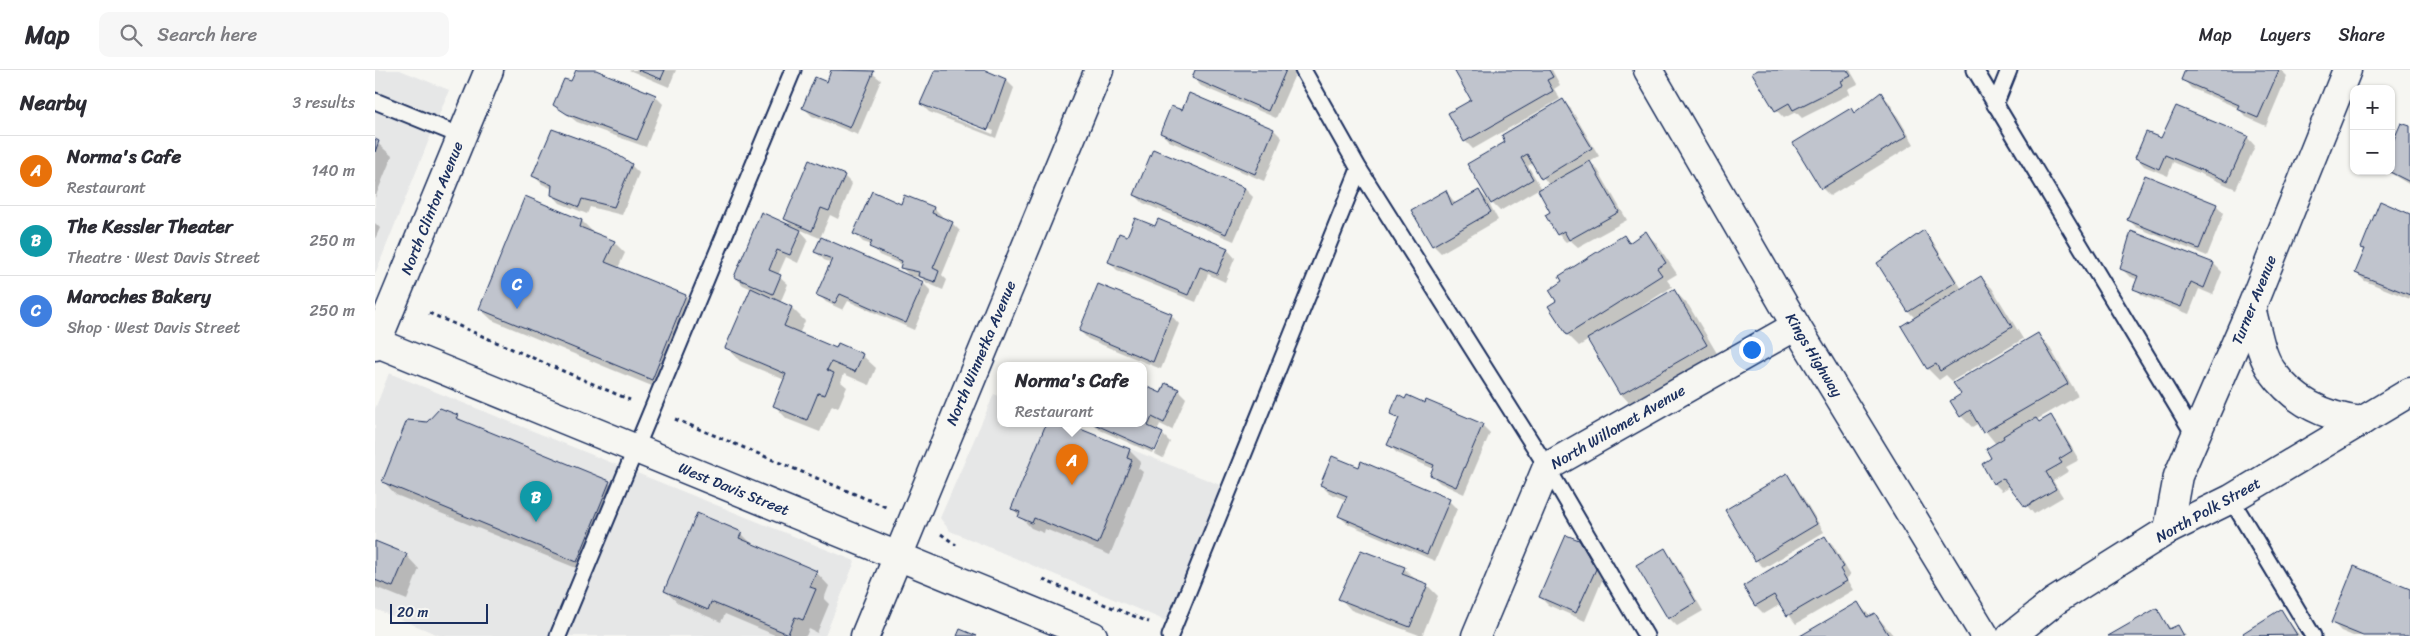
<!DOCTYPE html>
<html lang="en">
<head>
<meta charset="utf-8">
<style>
  body { margin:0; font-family:Sriracha,sans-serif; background:#f7f7f7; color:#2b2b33 }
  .controls { position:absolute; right:15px; top:15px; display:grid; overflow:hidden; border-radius:10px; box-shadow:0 1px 4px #0004 }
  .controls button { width:45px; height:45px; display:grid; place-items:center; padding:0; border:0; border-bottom:1px solid #e1e1e2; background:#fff; color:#2b2b33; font:25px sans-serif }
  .scale { position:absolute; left:15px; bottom:12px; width:98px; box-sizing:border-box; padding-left:5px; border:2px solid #1b2f5e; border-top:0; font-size:14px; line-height:18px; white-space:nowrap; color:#1b2f5e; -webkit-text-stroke:4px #f6f6f2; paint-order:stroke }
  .you { position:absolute; left:1376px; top:279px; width:18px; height:18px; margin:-12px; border:4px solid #fff; border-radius:50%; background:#1a73e8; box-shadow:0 0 0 8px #1a73e833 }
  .badge { display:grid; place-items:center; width:32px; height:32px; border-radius:50%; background:#db2777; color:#fff; font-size:16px; font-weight:700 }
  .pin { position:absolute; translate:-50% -41px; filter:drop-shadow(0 1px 2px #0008) }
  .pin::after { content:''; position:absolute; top:26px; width:18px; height:15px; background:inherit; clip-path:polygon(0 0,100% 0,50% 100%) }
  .popup { position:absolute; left:622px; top:292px; width:150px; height:65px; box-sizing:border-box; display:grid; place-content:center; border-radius:10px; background:#fff; filter:drop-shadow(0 1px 4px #0005); font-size:16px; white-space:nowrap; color:#7c7c81 }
  .popup b { font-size:19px; color:#2b2b33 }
  .popup::after { content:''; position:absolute; left:50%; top:100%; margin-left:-10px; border:10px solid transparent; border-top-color:#fff }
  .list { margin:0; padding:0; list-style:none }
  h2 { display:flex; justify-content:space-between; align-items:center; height:65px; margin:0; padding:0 20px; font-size:21px }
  h2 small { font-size:16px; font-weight:400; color:#7c7c81 }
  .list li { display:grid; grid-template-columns:32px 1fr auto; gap:15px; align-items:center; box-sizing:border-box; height:70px; padding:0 20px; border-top:1px solid #e1e1e2 }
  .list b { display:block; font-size:19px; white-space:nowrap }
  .list p { margin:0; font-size:16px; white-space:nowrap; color:#7c7c81 }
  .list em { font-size:16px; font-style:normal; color:#7c7c81 }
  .icon { flex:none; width:28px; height:28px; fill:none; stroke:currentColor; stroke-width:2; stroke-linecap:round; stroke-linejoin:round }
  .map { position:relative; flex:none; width:2035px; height:566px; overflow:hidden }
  header { display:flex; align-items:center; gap:30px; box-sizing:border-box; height:70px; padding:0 25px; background:#fff; border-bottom:1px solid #e1e1e2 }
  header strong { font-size:24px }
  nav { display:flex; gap:28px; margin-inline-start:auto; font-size:18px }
  .search { width:350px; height:45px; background:#f7f7f7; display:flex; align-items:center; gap:12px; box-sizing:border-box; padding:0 18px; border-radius:10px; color:#7c7c81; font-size:19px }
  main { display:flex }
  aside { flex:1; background:#fff }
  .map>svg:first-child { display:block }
  .built { fill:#e6e7e7 }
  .shadow { fill:#0003; fill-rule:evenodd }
  .building { fill:#c0c4cd; stroke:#1b2f5e }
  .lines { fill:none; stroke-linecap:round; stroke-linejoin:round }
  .lane-casing { stroke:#1b2f5e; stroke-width:19 }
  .street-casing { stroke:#1b2f5e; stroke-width:31 }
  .secondary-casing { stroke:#1b2f5e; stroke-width:31 }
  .path { stroke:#1b2f5e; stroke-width:3; stroke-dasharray:4 4; stroke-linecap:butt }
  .lane { stroke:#f6f6f2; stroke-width:15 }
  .street { stroke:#f6f6f2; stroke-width:28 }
  .secondary { stroke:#f6f6f2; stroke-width:28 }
  .labels { text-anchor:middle; stroke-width:4; stroke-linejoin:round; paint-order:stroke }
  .street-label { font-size:15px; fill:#1b2f5e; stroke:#f6f6f2 }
</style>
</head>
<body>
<header>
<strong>Map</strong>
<div class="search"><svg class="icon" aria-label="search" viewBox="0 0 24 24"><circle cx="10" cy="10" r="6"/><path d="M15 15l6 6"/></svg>Search here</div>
<nav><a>Map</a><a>Layers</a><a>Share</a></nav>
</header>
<main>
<aside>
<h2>Nearby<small>3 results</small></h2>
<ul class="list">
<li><span class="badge" style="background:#e8710a">A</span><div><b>Norma's Cafe</b><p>Restaurant</p></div><em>140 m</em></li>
<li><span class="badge" style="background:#0f9aa8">B</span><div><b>The Kessler Theater</b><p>Theatre · West Davis Street</p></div><em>250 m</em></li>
<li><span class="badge" style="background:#3f7fe0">C</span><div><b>Maroches Bakery</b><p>Shop · West Davis Street</p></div><em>250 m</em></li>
</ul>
</aside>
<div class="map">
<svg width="2035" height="566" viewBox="0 0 2035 566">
  <rect width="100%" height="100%" fill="#f6f6f2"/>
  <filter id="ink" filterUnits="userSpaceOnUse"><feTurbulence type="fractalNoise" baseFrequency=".02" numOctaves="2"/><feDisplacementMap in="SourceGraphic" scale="10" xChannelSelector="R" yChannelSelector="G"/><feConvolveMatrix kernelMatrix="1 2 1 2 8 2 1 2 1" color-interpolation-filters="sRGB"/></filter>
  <g filter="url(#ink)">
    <g class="built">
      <path d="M0,0H25L74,20L0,204Z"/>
      <path d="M14,303L480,491L450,566H66L0,539V339Z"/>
      <path d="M619,324L626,327V354H693L850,417L796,553L575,461L565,448Z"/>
    </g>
    <g class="shadow">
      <path d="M202,0H218L280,26L288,34L271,77L202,52L180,35L197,13Z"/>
      <path d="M254,0H301L294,17Z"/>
      <path d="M457,0H493L506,10L483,65L437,46L429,38L453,13Z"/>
      <path d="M561,0H607L631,10L639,18L621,68L554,42L546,34ZM555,37L619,61L618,64L555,39Z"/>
      <path d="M822,0H922L901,48L826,16L818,8Z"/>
      <path d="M1080,0H1177L1185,15L1179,19L1185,29L1098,79L1090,71L1098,30Z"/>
      <path d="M1385,0H1475L1483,14L1473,19L1475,24L1427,48L1421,42L1409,48L1401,40Z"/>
      <path d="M1812,0H1906L1912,6L1891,56L1871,47L1863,38L1816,18L1808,9Z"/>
      <path d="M1506,24L1514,32L1539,74L1455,126L1447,118L1475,39L1480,44Z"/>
      <path d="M815,25L899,60L907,68L889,111L794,71L786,63L807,42Z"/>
      <path d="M1188,31L1196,39L1224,86L1215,92L1223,100L1252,150L1203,177L1195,170L1191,172L1183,164L1177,143L1163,119L1125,141L1117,133L1132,72ZM1158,93L1174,115L1167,119L1153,96Z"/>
      <path d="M2035,57V115L2012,101H2016Z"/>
      <path d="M1872,67L1880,76L1861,119L1798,92L1793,106L1769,96L1761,87L1787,70Z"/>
      <path d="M0,71L17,86L0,128Z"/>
      <path d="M778,81L870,119L878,127L859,171L768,133L760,125Z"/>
      <path d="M256,95L264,103L247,145L215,137L212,144L185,133L177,124L178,119L167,114L159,106Z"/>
      <path d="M469,106L477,114L463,149L455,145L445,168L548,213L556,221L539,260L473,231L468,240L451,232L443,224L457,193L449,190L441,182L447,169L424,159L433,169L423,193L411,187L403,205L413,214L405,233L417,238L430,251L424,264L461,280L487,285L501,298L494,315L469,304L466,312L472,317L463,338L457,335L445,362L412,349L399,335L410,310L365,291L352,278L377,219L368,215L360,207L419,158L410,149Z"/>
      <path d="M1071,121L1081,134L1104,121L1112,129L1123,150L1066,183L1058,175Z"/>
      <path d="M530,127L559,138L567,146L566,148L577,153L585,161L567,205L572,210L568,220L552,213L547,208L535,206L526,197L527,195L504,185L497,175L488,172L480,164L527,135Z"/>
      <path d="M1841,135L1849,143L1832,186L1761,157L1753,149Z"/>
      <path d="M2035,145V229L1990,211L1981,203L1990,181L1987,178Z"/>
      <path d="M207,151L218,162L239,172L250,183L243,198L311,226L322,237L289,321L117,250L105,239Z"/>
      <path d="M0,153L5,158L0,169Z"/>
      <path d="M1549,162L1557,170L1587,219L1606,207L1617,218L1648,269L1577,311L1571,305L1564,310L1553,299L1527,256L1540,248L1534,242L1504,193Z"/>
      <path d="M1756,162L1839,194L1847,202L1838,225L1824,219L1814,244L1768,226L1760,218L1763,210L1754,206L1746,198Z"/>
      <path d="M1271,163L1282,174L1302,204L1292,210L1297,217L1267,236L1268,238L1299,220L1314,236L1346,290L1261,340L1246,324L1214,270L1204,276L1193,265L1175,237L1183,232L1248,166L1255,173Z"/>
      <path d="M753,168L852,179L860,188L850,212L833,204L821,232L742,200L734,192Z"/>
      <path d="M796,245L804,254L786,299L713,269L705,261Z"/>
      <path d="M1663,264L1674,276L1703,326L1661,350L1665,353L1675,346L1683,354L1704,390L1691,397L1694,401L1678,411L1688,427L1659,444L1635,416L1627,421L1619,413L1618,388L1621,374L1604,353L1597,357L1586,346Z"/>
      <path d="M803,320L811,328L797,360L785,354L782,362L787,364L795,372L788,388L780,384L788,366H785L777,383L725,360L719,354H768L787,324Z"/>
      <path d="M1031,330L1107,355L1115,363L1089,424L1065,413L1056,405L1059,399L1022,383L1014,375L1024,351L1017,343Z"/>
      <path d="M82,346L89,353L234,413L248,426L216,504L21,425L8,411L52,353Z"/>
      <path d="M672,354H690L755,381L766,392L763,398L768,402L735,485L670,459L669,463L656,458L638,439Z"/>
      <path d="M987,393L1074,431L1082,439L1060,491L973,454L964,446L971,430L954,423L946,415L985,399Z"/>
      <path d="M1411,405L1419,413L1449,462L1389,498L1381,490Z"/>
      <path d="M366,463L379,476L441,502L454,516L449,529L454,534L442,563L434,559L431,566H402L350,544L346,552L304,534L290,521Z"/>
      <path d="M1450,467L1458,475L1476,505L1472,508L1479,520L1421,554L1406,534L1389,544L1381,536Z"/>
      <path d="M1204,471L1212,480L1228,508L1210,551L1173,535L1165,527Z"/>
      <path d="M0,473L31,485L44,499L32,530L0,517Z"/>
      <path d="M1289,480L1297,488L1328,541L1302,556L1294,548Z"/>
      <path d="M1029,498L1040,509L1052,515L1063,526L1047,566L976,540L965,528Z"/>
      <path d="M2035,520V566H1978L1966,561L1958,553Z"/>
      <path d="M1482,533L1496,547L1500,544L1519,566H1428Z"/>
      <path d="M1781,540L1796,559L1802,556L1811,566H1736Z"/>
      <path d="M1906,541L1925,566H1871L1870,563Z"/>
    </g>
    <g class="building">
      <path d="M201,0H221L281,25L262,70L192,44L178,35L189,9L196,11Z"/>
      <path d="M263,0H290L286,9Z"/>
      <path d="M456,0L499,1L475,58L427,38L440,7L452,12Z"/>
      <path d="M560,0H610L631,9L613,60L545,34Z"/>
      <path d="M820,0H911L893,41L817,8Z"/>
      <path d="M1079,0H1174L1178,7L1172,10L1178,21L1089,72L1073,43L1096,30Z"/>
      <path d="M1383,0H1472L1476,6L1466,11L1468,15L1418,40L1414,33L1400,41L1377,3Z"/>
      <path d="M1810,0H1904L1883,48L1862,39L1864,35L1806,10Z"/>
      <path d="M1506,22L1532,66L1446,119L1418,73L1476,38L1479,43Z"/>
      <path d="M814,23L899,59L880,104L785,63L796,36L807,40Z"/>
      <path d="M1188,29L1217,78L1166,109L1152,84L1146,88L1158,109L1116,134L1092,94L1130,72L1127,65Z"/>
      <path d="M1801,36L1873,66L1853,111L1790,85L1784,99L1760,88L1771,62L1786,68Z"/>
      <path d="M2026,53L2035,56V112L2013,101H2016V76Z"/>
      <path d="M177,59L235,80L257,94L239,137L207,129L204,137L176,125L177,115L157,106Z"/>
      <path d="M0,69L4,71L0,82Z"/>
      <path d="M778,79L870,118L851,164L759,125Z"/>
      <path d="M434,90L470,105L454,141L446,138L437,161L409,149Z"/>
      <path d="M1215,91L1244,142L1194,170L1189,161L1182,165L1170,145L1175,142L1163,120Z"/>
      <path d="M1770,105L1842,134L1824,179L1752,150Z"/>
      <path d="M1071,120L1077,135L1104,120L1116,142L1057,176L1036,140Z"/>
      <path d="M497,121L526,134L529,125L559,137L557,143L578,152L558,198L564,201L560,212L543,206L544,202L525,198L527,191L494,177L497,172L478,164Z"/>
      <path d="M150,126L207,150L205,157L240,171L230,192L311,225L277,310L104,239Z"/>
      <path d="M2005,131L2035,144V225L1980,203L1990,179L1986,178Z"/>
      <path d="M386,142L426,160L415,185L402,180L394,200L406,205L398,224L359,207Z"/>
      <path d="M760,148L780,156L783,149L853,178L842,204L825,197L813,225L733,192L744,163L752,166Z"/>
      <path d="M1549,160L1581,212L1533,242L1502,193Z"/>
      <path d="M1271,161L1291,193L1282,198L1287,205L1192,265L1173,236L1181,231L1174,220L1187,211L1184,206L1249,165L1254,173Z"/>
      <path d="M1756,161L1839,193L1829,218L1816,212L1806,237L1758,219L1763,206L1745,199Z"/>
      <path d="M446,167L549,212L531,253L465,224L460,233L441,225L457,189L439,182Z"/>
      <path d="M1606,206L1637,257L1565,301L1561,294L1552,299L1526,256Z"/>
      <path d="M723,214L797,244L778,292L704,261Z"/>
      <path d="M376,218L417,237L409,256L461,278L463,273L488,284L480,302L456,292L452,300L459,303L450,325L443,323L432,350L398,336L411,304L350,278Z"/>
      <path d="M1299,219L1332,275L1245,325L1212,269Z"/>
      <path d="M1663,263L1693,314L1608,363L1595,340L1585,347L1575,331L1586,324L1578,313Z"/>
      <path d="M790,313L804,319L789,353L777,347L773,356L788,363L780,381L719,354H768V315L786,323Z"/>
      <path d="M1023,325L1030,329L1032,325L1050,333L1051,330L1108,354L1081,417L1055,405L1059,395L1012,375L1024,348L1015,344Z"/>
      <path d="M65,338L83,345L81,348L235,411L202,492L7,412L32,350L52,352Z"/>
      <path d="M1676,345L1697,381L1684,389L1687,393L1671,402L1681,419L1650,437L1628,408L1618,414L1607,394L1616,388L1611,379L1629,368L1628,366L1646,355L1661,348L1664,352Z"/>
      <path d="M671,354H693L755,379L752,388L757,390L723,474L659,448L657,453L643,447L645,442L636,439Z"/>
      <path d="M957,386L984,397L986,391L1075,429L1052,484L963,446L972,426L945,415Z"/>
      <path d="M1412,403L1442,454L1380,491L1350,440Z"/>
      <path d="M322,443L367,462L364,468L442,501L435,517L441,519L428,550L420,547L413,564L336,532L333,540L289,521Z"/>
      <path d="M1191,465L1204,470L1221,499L1201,543L1164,527Z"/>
      <path d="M1450,466L1469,497L1465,499L1472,511L1412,546L1399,525L1380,536L1368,516Z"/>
      <path d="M0,471L32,484L18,517L0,510Z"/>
      <path d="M1290,478L1321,532L1293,549L1261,495Z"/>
      <path d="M986,480L1030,497L1027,504L1053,514L1035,557L963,529Z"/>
      <path d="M1979,496L2035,519V566H1988L1956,553Z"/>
      <path d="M1483,532L1492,547L1500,543L1514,566H1425Z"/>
      <path d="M1782,538L1794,559L1803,555L1809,566H1733Z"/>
      <path d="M1906,539L1922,565L1870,566L1868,563Z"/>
      <path d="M585,559L602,566H582Z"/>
    </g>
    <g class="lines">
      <g class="lane-casing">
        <g id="lane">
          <path d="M1600,0L1821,368"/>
          <path d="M0,31L86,66"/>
          <path d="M1620,35L1634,0"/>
          <path d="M984,99L1172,397L1271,566"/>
          <path d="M1856,429L1938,566"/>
          <path d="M183,566L418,0"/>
          <path d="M795,566L984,99L928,0"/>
        </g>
      </g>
      <g class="street-casing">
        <g id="street">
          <path d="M1273,0L1421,256L1610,566"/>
          <path d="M0,276L114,0"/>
          <path d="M1793,460L1803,406L1876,238L1972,0"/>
          <path d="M490,566L724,0"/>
          <path d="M1101,566L1172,397L1421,256"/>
        </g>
      </g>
      <g class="secondary-casing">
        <g id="secondary">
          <path d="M1876,238C1882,258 1885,285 1897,301C1919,332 1951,347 1987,351"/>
          <path d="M0,272L718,566"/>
          <path d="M1636,566L1680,531L1793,460L1856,429L2035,322"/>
        </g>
      </g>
      <g class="path">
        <path d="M54,243L255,330"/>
        <path d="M300,349L511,437"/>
        <path d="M566,464L581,475"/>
        <path d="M668,510L774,552"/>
      </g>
      <use href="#lane" class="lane"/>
      <use href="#street" class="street"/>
      <use href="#secondary" class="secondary"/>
    </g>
  </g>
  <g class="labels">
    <g class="street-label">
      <text transform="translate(57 138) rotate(-68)" y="5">North Clinton Avenue</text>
      <text transform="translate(1879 230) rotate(-68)" y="5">Turner Avenue</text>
      <text transform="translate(606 283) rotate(-67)" y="5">North Winnetka Avenue</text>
      <text transform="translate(1439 285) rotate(59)" y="5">Kings Highway</text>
      <text transform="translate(1243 357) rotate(-30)" y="5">North Willomet Avenue</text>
      <text transform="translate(359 419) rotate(22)" y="5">West Davis Street</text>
      <text transform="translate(1833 440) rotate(-29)" y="5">North Polk Street</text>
    </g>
  </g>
</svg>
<div class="controls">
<button>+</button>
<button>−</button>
</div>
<div class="scale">20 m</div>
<div class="you"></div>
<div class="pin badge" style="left:697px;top:415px;background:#e8710a">A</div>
<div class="popup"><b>Norma's Cafe</b>Restaurant</div>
<div class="pin badge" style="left:161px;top:452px;background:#0f9aa8">B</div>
<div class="pin badge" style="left:142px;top:239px;background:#3f7fe0">C</div>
</div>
</main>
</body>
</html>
